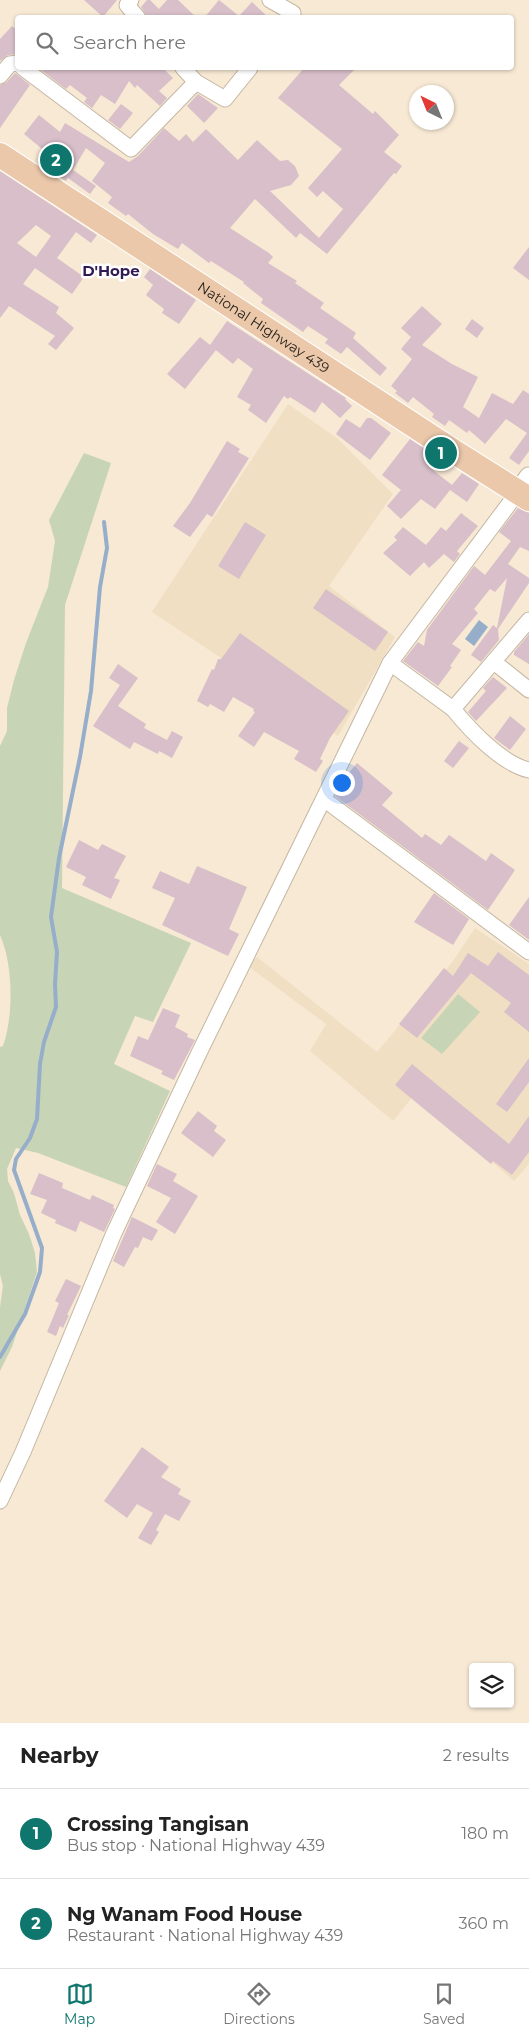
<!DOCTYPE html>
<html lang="en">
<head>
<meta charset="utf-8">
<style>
  body { margin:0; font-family:Montserrat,sans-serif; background:#f6f6f6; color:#222 }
  .controls { position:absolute; right:15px; bottom:15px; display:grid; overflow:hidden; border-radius:5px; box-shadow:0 1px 4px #0004 }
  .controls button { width:45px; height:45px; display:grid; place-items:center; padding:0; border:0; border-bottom:1px solid #e0e0e0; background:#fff; color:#222; font:25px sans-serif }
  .compass { position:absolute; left:409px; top:85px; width:45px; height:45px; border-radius:50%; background:#fff; box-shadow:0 1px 4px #0004; rotate:317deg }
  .you { position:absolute; left:341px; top:782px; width:18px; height:18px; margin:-12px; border:4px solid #fff; border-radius:50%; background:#1a73e8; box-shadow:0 0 0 8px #1a73e833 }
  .badge { display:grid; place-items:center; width:32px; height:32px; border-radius:50%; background:#0f766e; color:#fff; font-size:16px; font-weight:700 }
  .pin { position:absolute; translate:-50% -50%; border:2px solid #fff; box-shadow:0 1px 5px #0006 }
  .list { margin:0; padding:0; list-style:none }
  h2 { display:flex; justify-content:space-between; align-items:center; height:65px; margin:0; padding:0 20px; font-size:21px }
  h2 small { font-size:16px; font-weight:400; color:#767676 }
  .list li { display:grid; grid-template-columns:32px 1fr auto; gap:15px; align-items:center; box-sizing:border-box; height:90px; padding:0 20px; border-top:1px solid #e0e0e0 }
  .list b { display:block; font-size:19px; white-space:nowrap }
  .list p { margin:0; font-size:16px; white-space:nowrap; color:#767676 }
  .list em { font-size:16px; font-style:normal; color:#767676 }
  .icon { flex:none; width:28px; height:28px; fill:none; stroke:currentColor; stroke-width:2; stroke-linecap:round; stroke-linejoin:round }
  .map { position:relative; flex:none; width:529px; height:1723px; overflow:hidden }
  .search { position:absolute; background:#fff; box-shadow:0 1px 4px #0004; left:15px; right:15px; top:15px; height:55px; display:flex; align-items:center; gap:12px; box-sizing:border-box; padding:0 18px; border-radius:5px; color:#767676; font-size:19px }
  .sheet { height:245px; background:#fff }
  nav { display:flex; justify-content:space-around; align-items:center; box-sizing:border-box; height:70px; border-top:1px solid #e0e0e0; background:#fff; font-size:14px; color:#767676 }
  nav a { display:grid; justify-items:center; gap:2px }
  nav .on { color:#0f766e }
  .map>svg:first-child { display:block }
  .built { fill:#f1dfc3 }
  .green { fill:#c7d5b6 }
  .water { fill:#97aeca }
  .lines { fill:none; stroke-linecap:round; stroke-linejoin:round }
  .stream { stroke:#97aeca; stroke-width:4 }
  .building { fill:#d8bfc9; fill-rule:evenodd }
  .minor-casing { stroke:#c4b7a2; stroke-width:17 }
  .tertiary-casing { stroke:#c4b7a2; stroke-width:21 }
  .primary-casing { stroke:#fff; stroke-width:26 }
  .minor { stroke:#fff; stroke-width:15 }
  .tertiary { stroke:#fff; stroke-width:19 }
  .primary { stroke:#ebc8aa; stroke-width:24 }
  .labels { text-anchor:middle; stroke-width:5; stroke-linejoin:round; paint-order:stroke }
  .street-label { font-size:14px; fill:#26211a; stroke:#fff }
  .neighbourhood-label { font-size:15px; font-weight:bold; fill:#301a53; stroke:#fff }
</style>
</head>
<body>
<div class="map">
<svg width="529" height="1723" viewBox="0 0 529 1723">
  <rect width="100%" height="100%" fill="#f7e9d4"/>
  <g class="built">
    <path d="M288,404L337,438L393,494L329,586L395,637L338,736L152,612Z"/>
    <path d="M475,928L529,964V1164L514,1181L414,1095L393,1121L310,1051L326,1024L248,966L257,957L377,1052L453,961Z"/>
  </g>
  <g class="green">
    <path d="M84,453L111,463L65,605L62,888L191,943L153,1022L135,1016L114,1064L170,1091L126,1187L38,1153L16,1148L7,1169L8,1181L14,1193L20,1215L29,1234L35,1253L37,1272L12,1347L0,1371V1307L3,1286L0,1274V1047L3,1046C14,1015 13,964 0,935V746L7,731V708L14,680L26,643L48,587L55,541L49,520Z"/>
    <path d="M458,994L480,1012L442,1054L421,1038Z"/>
  </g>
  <path class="water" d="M479,620L488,627L474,646L465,639Z"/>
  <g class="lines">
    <path class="stream" d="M0,1357L25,1314L40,1272L42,1248L14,1170L16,1159L30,1138L37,1119L40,1064L44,1042L56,1007L55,984L57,952L51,917L59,858L80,757L91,691L100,587L107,548L104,522"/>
  </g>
  <g class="building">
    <path d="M84,0H117L103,17Z"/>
    <path d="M147,0H150L159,9L167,0H178L197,18H148L141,7Z"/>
    <path d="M219,0L239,16L252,2L269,18H204Z"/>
    <path d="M12,26L18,31V54L8,55L0,61V39Z"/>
    <path d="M43,68H163L173,78L159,91L167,98L160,106L137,85L135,88L129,81L115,104L101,95L92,108L84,102L87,98L70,85L66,89L41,70Z"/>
    <path d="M304,68H356L339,85L373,114L375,111L399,135L384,152L402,166L396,174L394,173L327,254L300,233L296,238L255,199L230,228L269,253L273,257L268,263L297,281L295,283L324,303L320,308L356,333L353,338L387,368L380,376L347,347L341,354L325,343L328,339L308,326L303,332L261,303L263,299L243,283L244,282L211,261L209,263L182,243L178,249L153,234L128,214L126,216L108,203L112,197L92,181L105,163L86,148L73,170L96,186L90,194L68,178L66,181L40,164L47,153L24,134L39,115L60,132L65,123L129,162L138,156L164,128L179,141L186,134L193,142L206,129L238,160L257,140L280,161L288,160L295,166L299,176L291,185L270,191L319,238L343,209L323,191L317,197L308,188L342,149L278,98Z"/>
    <path d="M15,73L30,85L0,128V85L7,82Z"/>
    <path d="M198,94L218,108L204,123L187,106Z"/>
    <path d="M121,104L133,113L120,129L108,120Z"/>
    <path d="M0,171L97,235L91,243L76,232L57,258L84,277L72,294L35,268L23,284L59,307L56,313L74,328L56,350L48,344L55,336L9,306L0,318ZM36,225L51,236L36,257L17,243Z"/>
    <path d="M529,247V280L513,268Z"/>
    <path d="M150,269L196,300L179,324L162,313L164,309L146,295L153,285L144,277Z"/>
    <path d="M422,306L442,324L422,345L452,364L478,377L463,407L479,418L492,393L513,404L523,390L529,394V451L519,465L509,458L527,433L506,419L485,444L469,430L467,433L449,420L445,426L432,417L434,414L413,397L408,403L395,393L397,391L391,386L412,359L401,349L411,337L401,328Z"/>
    <path d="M472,319L484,328L477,338L465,329Z"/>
    <path d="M227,321L346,398L345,399L352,406L340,418L322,402L315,413L290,397L288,399L284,396L266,423L248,410L251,405L237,397L253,369L238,358L233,364L212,347L216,350L185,389L167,374L200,337L210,345Z"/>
    <path d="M367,418H371L391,433L370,460L336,434L346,419L360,428Z"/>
    <path d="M410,439L437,457L429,467L452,485L462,473L479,484L467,502L450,490L435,509L421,499L401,519L387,506L401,490L382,475Z"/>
    <path d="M227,441L240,449L238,452L249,458L212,517L207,514L190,537L173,526L190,503Z"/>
    <path d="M518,508L529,513V551L520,547L508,564L529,578V583L498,629L499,640L481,662L471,655L493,625L497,628L507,578L495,592L490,589L474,609L478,613L452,644L461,650L450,666L452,667L438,686L403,661L418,642L424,646L427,630L474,566L485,575L511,541L499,532Z"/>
    <path d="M461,513L478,526L457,551L460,554L454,562L444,554L429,568L424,562L410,576L383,553L397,540L394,537L403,527L426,545L441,527L446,531Z"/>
    <path d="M245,522L266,535L239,579L218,566Z"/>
    <path d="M326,589L388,632L375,651L313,608Z"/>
    <path d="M240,633L349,711L330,738L320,759L323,761L316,772L294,759L299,751L264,732L254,747L238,736L255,712L253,711L254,709L233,697L224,712L210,704L208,707L197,701L212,669L214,670L218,659H221Z"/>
    <path d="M529,634V664L514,655V652Z"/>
    <path d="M118,664L138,678L118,706L146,724L144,728L167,740L172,731L183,737L172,758L159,751L158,754L134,742L130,749L93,726L120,685L109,678Z"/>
    <path d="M493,677L507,688L476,721L468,712L486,691L483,688Z"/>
    <path d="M510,716L526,729L510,750L494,738Z"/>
    <path d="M459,741L469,748L453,768L444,761Z"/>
    <path d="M357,763L393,793L382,805L422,838L425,834L441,845L449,835L486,861L491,853L515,870L488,910L335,796L343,780Z"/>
    <path d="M79,840L98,850L102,844L126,856L114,878L120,880L111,899L82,885L86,877L66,867Z"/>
    <path d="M197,866L247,887L229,929L239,934L228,956L162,925L175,898L152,888L160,871L189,884Z"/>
    <path d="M434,893L469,919L453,945L414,922Z"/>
    <path d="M529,897V940L509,925Z"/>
    <path d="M498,952L529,975V1032L504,1012L511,1003L471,973L417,1038L399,1024L444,968L453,976L468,953L488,966Z"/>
    <path d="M163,1008L180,1015L175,1027L188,1034L187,1037L195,1040L174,1080L161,1074L163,1071L130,1056L138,1036L148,1040Z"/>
    <path d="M529,1058V1082L507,1112L496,1104Z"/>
    <path d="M412,1064L509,1144L529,1116V1152L512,1175L493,1161L491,1164L395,1085Z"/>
    <path d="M198,1111L217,1126L214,1131L226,1140L213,1157L181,1133Z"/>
    <path d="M157,1164L177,1174L173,1181L198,1196L175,1234L156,1222L171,1198L147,1186Z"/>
    <path d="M39,1173L63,1183L62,1188L90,1200L92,1195L114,1205L113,1208L115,1209L104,1232L80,1221L76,1232L55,1223L56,1220L41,1213L47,1200L30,1194Z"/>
    <path d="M132,1217L158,1230L152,1241L143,1237L138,1248L135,1247L124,1267L113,1261Z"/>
    <path d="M66,1279L81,1286L67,1315H69L63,1328L60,1326L56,1336L47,1332L59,1303L55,1301Z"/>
    <path d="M142,1447L169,1467L161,1477L181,1489L178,1494L191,1501L179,1521L165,1514L156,1530L159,1532L151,1545L138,1538L153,1513L137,1504L127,1518L104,1501Z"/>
  </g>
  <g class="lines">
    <g class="minor-casing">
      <g id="minor">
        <path d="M131,0L127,5L138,18"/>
        <path d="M270,0L293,13L290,18"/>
        <path d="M23,68L131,149L196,82"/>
        <path d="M183,68L196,82L225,99L250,68"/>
        <path d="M0,76L10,64L18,63"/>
        <path d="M494,662L529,690"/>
        <path d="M390,663L518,492"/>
        <path d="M453,709C470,730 502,764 529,770"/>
        <path d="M325,800L529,952"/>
        <path d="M0,1501L23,1452L114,1233L199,1053L390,663L453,709L529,620"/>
      </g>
    </g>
    <g class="tertiary-casing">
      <path id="tertiary" d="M518,492L529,477"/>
    </g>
    <g class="primary-casing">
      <g id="primary">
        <path id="s1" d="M0,155L453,451L529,499"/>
      </g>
    </g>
    <use href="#minor" class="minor"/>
    <use href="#tertiary" class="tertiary"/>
    <use href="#primary" class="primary"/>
  </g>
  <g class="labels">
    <g class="street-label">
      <text dy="5" stroke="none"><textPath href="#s1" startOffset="315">National Highway 439</textPath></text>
    </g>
    <g class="neighbourhood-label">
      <text x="111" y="276">D'Hope</text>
    </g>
  </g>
</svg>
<div class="controls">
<button><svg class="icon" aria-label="layers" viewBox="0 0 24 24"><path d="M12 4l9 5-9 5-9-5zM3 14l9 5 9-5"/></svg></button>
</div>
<svg class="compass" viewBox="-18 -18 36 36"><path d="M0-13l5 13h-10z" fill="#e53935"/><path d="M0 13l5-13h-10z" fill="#767676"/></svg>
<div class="you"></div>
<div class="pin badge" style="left:441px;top:453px">1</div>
<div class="pin badge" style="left:56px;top:160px">2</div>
<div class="search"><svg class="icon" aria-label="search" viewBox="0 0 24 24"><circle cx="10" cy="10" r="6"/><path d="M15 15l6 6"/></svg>Search here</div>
</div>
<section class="sheet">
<h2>Nearby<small>2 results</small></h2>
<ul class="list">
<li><span class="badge">1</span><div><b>Crossing Tangisan</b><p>Bus stop · National Highway 439</p></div><em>180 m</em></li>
<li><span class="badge">2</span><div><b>Ng Wanam Food House</b><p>Restaurant · National Highway 439</p></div><em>360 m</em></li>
</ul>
</section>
<nav>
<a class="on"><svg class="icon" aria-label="map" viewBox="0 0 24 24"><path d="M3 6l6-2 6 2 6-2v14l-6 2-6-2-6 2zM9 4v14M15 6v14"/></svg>Map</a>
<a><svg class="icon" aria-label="directions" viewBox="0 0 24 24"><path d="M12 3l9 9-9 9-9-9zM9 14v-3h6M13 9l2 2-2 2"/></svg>Directions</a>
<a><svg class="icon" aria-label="saved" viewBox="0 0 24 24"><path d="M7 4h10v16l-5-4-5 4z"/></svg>Saved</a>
</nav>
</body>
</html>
